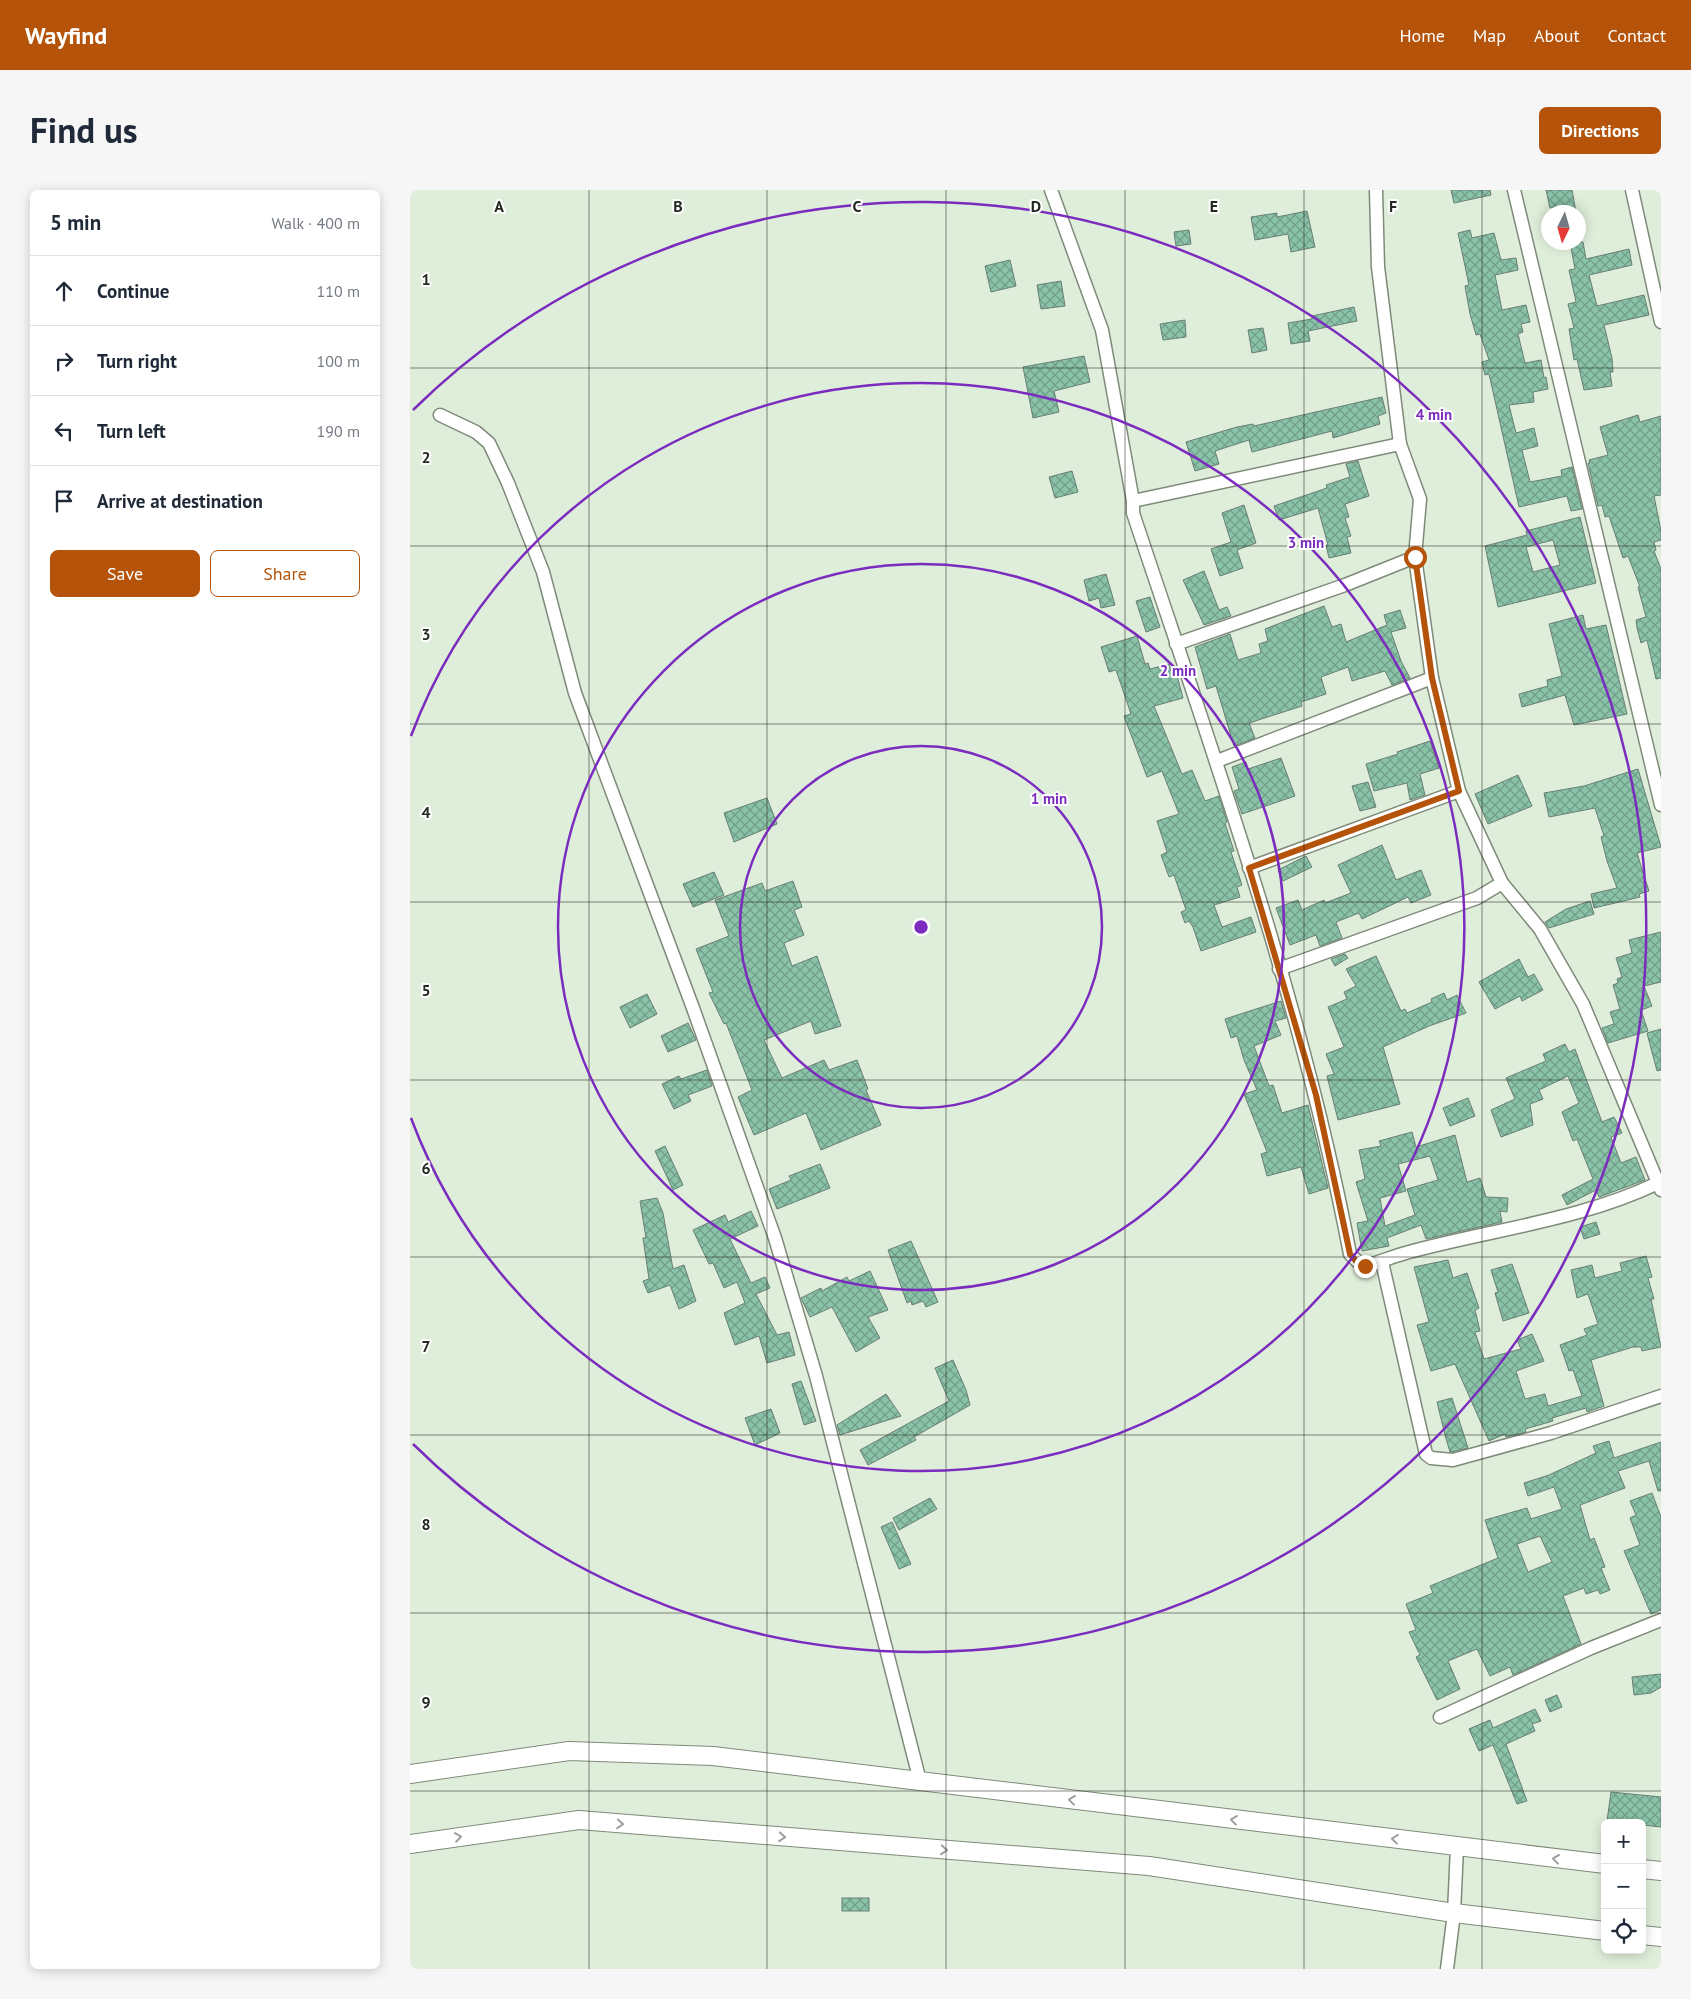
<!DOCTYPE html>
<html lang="en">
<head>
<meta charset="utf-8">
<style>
  body { margin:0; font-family:"PT Sans",sans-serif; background:#f6f6f7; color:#1f2937 }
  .controls { position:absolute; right:15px; bottom:15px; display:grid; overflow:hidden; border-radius:8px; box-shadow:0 2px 12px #0003 }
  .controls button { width:45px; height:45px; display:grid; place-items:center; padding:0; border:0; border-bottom:1px solid #e0e1e3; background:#fff; color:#1f2937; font:25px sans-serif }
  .compass { position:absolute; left:1131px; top:15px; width:45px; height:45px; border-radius:50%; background:#fff; box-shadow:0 2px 12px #0003; rotate:185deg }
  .stop { position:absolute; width:15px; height:15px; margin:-11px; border:4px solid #b45309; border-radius:50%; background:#fff }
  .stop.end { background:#b45309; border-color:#fff; box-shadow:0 1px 5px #0008 }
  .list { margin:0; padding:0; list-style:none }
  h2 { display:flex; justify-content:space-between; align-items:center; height:65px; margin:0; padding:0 20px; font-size:21px }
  h2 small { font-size:16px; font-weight:400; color:#747a83 }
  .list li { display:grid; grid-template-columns:32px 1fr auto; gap:15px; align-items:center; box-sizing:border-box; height:70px; padding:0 20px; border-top:1px solid #e0e1e3 }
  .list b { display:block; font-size:19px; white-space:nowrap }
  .list em { font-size:16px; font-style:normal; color:#747a83 }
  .actions { display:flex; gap:10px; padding:15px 20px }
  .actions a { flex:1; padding:11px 0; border:1px solid #b45309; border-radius:8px; text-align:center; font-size:18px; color:#b45309 }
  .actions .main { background:#b45309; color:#fff }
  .icon { flex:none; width:28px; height:28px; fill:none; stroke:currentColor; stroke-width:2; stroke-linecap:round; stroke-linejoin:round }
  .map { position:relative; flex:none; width:1251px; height:1779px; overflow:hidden; border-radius:8px }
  header { display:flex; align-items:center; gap:30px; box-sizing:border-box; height:70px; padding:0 25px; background:#b45309; color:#fff }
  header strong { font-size:24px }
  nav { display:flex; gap:28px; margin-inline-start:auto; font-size:18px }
  .intro { display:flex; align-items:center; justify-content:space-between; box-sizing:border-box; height:120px; padding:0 30px }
  h1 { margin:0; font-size:35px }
  .button { padding:12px 22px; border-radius:8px; background:#b45309; color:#fff; font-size:18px; font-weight:700 }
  main { display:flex; gap:30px; padding:0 30px }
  aside { flex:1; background:#fff; border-radius:8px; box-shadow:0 2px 12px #0003 }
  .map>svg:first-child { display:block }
  .building { fill:url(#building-cross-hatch); stroke:#687f74; fill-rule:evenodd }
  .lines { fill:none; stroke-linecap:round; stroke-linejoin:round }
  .minor-casing { stroke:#7e8b79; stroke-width:15 }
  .secondary-casing { stroke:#7e8b79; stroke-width:20 }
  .minor { stroke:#fff; stroke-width:12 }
  .secondary { stroke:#fff; stroke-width:18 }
  .oneway { stroke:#9c9f9c }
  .route { stroke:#b45309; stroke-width:6 }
  .grid { fill:none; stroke:#242922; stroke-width:1; stroke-opacity:0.55 }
  .ring { fill:none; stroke:#7b2cbf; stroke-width:2.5 }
  .grid-label { font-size:16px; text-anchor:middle; font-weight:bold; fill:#242922; stroke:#fff; stroke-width:4; stroke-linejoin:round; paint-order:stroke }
  .centre { fill:#7b2cbf; stroke:#fff; stroke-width:2.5 }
  .ring-label { font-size:15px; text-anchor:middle; font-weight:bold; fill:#7b2cbf; stroke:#fff; stroke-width:4; stroke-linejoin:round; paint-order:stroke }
</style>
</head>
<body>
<header>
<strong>Wayfind</strong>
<nav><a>Home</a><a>Map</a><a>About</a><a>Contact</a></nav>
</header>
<div class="intro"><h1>Find us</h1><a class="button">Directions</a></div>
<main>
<aside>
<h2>5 min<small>Walk · 400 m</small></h2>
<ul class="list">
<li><svg class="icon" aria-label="ahead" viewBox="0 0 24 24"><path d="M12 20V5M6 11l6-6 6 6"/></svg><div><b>Continue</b></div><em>110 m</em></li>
<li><svg class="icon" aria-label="right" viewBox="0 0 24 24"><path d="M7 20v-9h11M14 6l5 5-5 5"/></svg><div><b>Turn right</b></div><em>100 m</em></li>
<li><svg class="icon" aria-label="left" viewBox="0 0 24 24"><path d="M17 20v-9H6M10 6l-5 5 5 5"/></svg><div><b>Turn left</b></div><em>190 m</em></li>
<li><svg class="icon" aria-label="arrive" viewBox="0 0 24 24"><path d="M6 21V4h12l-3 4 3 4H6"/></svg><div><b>Arrive at destination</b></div></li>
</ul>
<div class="actions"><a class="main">Save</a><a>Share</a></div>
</aside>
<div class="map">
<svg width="1251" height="1779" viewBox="0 0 1251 1779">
  <defs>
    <pattern id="building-cross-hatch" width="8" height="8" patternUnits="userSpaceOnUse" patternTransform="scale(1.25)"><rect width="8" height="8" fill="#8bc3a9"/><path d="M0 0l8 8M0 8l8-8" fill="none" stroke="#719e89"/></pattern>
  </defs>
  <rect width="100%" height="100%" fill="#dfeeda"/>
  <g class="building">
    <path d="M1041,0H1080L1081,5L1044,13Z"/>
    <path d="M1136,0H1162L1166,22H1153L1152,16L1140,18Z"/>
    <path d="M897,21L905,57L881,62L878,44L845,50L841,27L867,23V27Z"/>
    <path d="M779,40L781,54L766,56L764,42Z"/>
    <path d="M1060,40L1062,48L1084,43L1091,70L1106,68L1108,80L1085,85L1092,120L1116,115L1120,132L1111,134L1113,142L1108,144L1115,173L1131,170L1134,188L1136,187L1138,199L1123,202L1124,212L1099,215L1106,243L1124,238L1128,256L1112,260L1120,292L1152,286L1151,280L1162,277L1172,319L1161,321L1157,306L1109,317L1079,184L1075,185L1072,172L1079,170L1070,144L1066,145L1060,124L1055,96L1059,95L1048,43Z"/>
    <path d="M1160,52H1173L1176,69L1219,59L1222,75L1179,85L1187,116L1234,105L1239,125L1194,135L1202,168L1203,182H1200L1202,196L1174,200L1167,169L1164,170L1159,139L1164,138L1158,114L1166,112L1159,80L1165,79Z"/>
    <path d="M600,70L606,96L581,102L575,76Z"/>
    <path d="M651,91L655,116L631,119L627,95Z"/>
    <path d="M944,117L947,131L898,141L900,151L881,154L878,133L902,129V126Z"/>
    <path d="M775,130L776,147L753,150L750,134Z"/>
    <path d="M853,138L857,160L842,163L838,140Z"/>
    <path d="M674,166L680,192L644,201L649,222L623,228L613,177Z"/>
    <path d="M972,207L976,223L968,226L970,234L923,248L922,241L842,262L839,250L805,261L809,274L785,281L776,252L827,237L843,234L844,236Z"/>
    <path d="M1228,225L1230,232L1251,226V305L1244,306L1251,341V350L1244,352L1246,360L1244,361L1251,379V488L1246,489L1237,450L1231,453L1227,438L1226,430L1236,427L1228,397H1230L1218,366L1213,368L1199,326L1195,327L1192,315L1188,316L1178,273H1180L1179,270L1198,265L1190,237Z"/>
    <path d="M948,271L959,306L935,314L939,327L935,328L941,346L937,347L941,363L919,368L916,355H918L908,318L869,330L864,316L917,298L916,295L940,287L936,274Z"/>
    <path d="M662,281L668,302L645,308L639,287Z"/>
    <path d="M834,315L846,353L827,360L833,378L810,386L801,359L821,352L812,323Z"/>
    <path d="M1170,327L1186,393L1088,417L1075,356L1117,345L1116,341ZM1143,350L1150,375L1123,382L1116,357Z"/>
    <path d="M794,381L809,420L817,417L821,426L794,435L773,390Z"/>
    <path d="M696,384L705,415L691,418L689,408L679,411L674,390Z"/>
    <path d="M740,407L750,437L736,442L726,411Z"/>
    <path d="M914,416L922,437L931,434L936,452L977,435L974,425L990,420L996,438L981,442L991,471L1000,488L982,495L975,481L942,491L938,477L911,487L916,504L891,512L892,516L839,533L845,548L824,556L806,496L797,499L785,457L820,444L828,470L851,463L849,454L858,451L855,439Z"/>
    <path d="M1173,425L1176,439L1196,435L1217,524L1164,535L1155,505L1112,517L1109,504L1138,496L1137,490L1152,486L1139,434Z"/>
    <path d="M727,446L735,474L738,473L740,479L759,474L763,487L767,485L773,508L744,516L772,584L782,580L795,611L809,606L817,632L815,633L824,661L821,662L832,695L827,697L830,707L804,715L812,737L841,727L846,742L791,761L783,737L779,731L775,733L771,722L776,720L764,685L759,687L751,665L757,662L747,631L769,624L752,581L737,587L714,526L721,524L706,480L699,482L691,457Z"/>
    <path d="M1020,551L1029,578L1010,584L1015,605L1000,610L997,593L964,601L956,574L988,564L987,562Z"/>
    <path d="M871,568L885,606L832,624L824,601L829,599L822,577L836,572L838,579Z"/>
    <path d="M1228,579L1251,657L1227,663L1239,701L1229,704L1230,707L1184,718L1181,704L1207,698L1197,671L1191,647L1194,646L1185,618L1139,627L1134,603L1174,596Z"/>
    <path d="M1108,585L1122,616L1078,634L1065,604Z"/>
    <path d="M958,592L966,617L950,621L942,596Z"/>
    <path d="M357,608L367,634L324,652L314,623Z"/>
    <path d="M972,655L986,690L1011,680L1021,705L1001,713L998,707L952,729L949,723L926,732L932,748L910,756L906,745L880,755L866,718L888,710L892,720L914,710L915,713L941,703L928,675Z"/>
    <path d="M896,666L902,677L873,691L868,680Z"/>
    <path d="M304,682L314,705L283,717L273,694Z"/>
    <path d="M383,691L392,717L384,720L394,745L374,753L382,776L407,766L431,836L405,844L401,831L354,850L372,888L414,870L419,880L447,870L458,899L456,900L471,935L411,960L396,923L344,945L328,907L342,900L316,833L314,834L299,803L303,802L286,759L319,746L305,710L352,693L355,701Z"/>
    <path d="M1180,711L1184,724L1139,738L1135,732L1156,719Z"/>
    <path d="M1251,742V792L1234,796L1242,816L1231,820L1238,841L1198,853L1192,838L1204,834L1200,822L1210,819L1203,795L1208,793L1207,789L1212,787L1206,768L1222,763L1219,750Z"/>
    <path d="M935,764L938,768L925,776L921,769Z"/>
    <path d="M966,766L991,821L995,819L997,823L1022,812L1021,809L1034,803L1037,810L1047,805L1056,823L1019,836L973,857L990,914L928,930L917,886L924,884L916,864L934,857L918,817L937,809L934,802L946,796L936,779Z"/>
    <path d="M1109,769L1118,787L1124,784L1133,800L1112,811L1110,806L1085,819L1069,792Z"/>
    <path d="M237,804L247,824L220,838L210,817Z"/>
    <path d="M871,811L876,828L865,831L871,845L844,856L859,896L863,895L872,923L898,915L918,998L899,1004L891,977L857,986L851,964L857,962L834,904L847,900L834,870L827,846L821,848L815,829Z"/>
    <path d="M278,833L286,850L258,862L251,846Z"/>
    <path d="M1251,839V880L1247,881L1237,843Z"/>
    <path d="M1155,854L1159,862L1165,859L1192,932L1204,927L1212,943L1201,947L1211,973L1226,967L1235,990L1189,1007L1186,1000L1157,1015L1152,1005L1183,989L1167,949L1163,951L1152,922L1169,913L1158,886L1129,900L1133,909L1120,914L1123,935L1091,947L1081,920L1105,909L1096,888L1136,871L1133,864Z"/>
    <path d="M297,880L302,896L278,905L281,911L264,919L252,894L269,886L271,889Z"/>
    <path d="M1058,908L1065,926L1040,936L1033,918Z"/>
    <path d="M1002,942L1006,957L1045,945L1057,992L1070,988L1076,1007L1098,1008L1097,1022L1090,1021L1092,1032L1016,1049L1011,1035L977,1048L979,1056L952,1061L947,1033L958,1031L946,992L955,989L949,960L971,956L969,951ZM1020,966L1028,990L997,999L1005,1025L975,1036L970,1008L996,1001L988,974Z"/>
    <path d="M255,956L273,995L263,1000L245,961Z"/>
    <path d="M410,974L420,998L367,1019L359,999L381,990L379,986Z"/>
    <path d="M247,1008L253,1023L263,1079L274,1075L286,1111L269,1119L260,1095L238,1103L233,1091L239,1089L233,1048H236L230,1011Z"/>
    <path d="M341,1021L348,1036L320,1049L341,1093L355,1087L360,1098L346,1104L367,1145L379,1142L385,1165L357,1173L349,1146L325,1155L314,1123L335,1113L327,1092L314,1098L303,1073L299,1074L283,1040L315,1025L318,1032Z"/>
    <path d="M1186,1032L1190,1044L1174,1049L1170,1037Z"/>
    <path d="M501,1051L528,1112L516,1117L513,1111L502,1115L501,1111L497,1113L478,1060Z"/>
    <path d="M1236,1066L1242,1087L1238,1088L1244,1109H1241L1251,1157L1232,1161L1231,1157H1223L1181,1170L1194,1216L1177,1222L1176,1218L1142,1228L1143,1231L1115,1239L1116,1242L1096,1247L1095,1244L1079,1251L1045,1174L1021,1181L1007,1135L1019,1132L1004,1077L1038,1070L1043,1088L1057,1083L1069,1118L1065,1120L1070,1141L1065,1142L1074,1169L1111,1159L1107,1150L1122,1144L1134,1171L1106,1181L1115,1209L1135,1204L1138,1216L1172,1206L1163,1180L1159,1181L1150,1155L1177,1145L1174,1139L1188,1134L1178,1104L1167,1108L1161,1080L1182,1075L1185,1088L1212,1081L1210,1073Z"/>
    <path d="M1102,1074L1119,1123L1093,1131L1085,1103L1088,1102L1081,1080Z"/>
    <path d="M460,1081L478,1120L458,1127L470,1148L446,1162L422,1117L400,1127L391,1108L411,1098L412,1101L437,1087L439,1091Z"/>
    <path d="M543,1170L556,1200L560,1215L504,1247L506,1250L458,1275L450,1260L539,1211L525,1178Z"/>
    <path d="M391,1191L406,1231L394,1235L382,1194Z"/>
    <path d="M476,1204L491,1226L430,1245L427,1235Z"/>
    <path d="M1042,1208L1058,1258L1042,1262H1040L1035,1245L1027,1212Z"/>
    <path d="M361,1219L370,1243L345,1255L335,1228Z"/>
    <path d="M1199,1251L1204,1268L1251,1252V1301H1248L1239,1271L1208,1281L1215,1298L1170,1315L1180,1350L1184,1348L1195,1377L1191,1378L1200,1400L1190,1404L1188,1400L1176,1404L1174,1398L1153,1406L1171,1454L1103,1485L1100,1477L1080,1486L1067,1459L1038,1471L1050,1499L1027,1510L1006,1467L1010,1465L999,1442L1006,1440L996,1414L1023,1403L1020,1396L1088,1368L1075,1330L1117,1318L1121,1329L1152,1319L1144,1297L1118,1306L1114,1293L1139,1285L1186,1263L1183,1256ZM1130,1346L1142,1372L1118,1382L1107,1354Z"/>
    <path d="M1242,1303L1251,1327V1420L1241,1424L1214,1361L1230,1355L1220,1328L1226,1325L1220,1311Z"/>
    <path d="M520,1308L527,1319L489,1340L483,1328Z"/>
    <path d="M482,1332L501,1374L489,1379L471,1337Z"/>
    <path d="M1251,1484V1497L1241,1503L1224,1505L1222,1487Z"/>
    <path d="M1147,1505L1152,1517L1140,1522L1135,1510Z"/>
    <path d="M1125,1519L1131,1531L1122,1534L1125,1541L1096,1554L1117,1611L1107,1614L1083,1555L1069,1561L1059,1539L1080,1530L1083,1538Z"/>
    <path d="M1201,1602L1251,1607V1637L1197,1631Z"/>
    <rect x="432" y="1708" width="27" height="13"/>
  </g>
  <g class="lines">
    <g class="minor-casing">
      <g id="minor">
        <path d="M641,0L692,140L723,311V323C804,567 892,811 940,1064L947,1071L955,1076C970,1072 984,1066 999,1062C1083,1039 1168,1031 1248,993"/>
        <path d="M966,0L968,77L990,254L1010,309L1005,367L1022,488L1049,601L1092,693L1130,739L1173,814L1251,1000"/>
        <path d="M1104,0L1251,615"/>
        <path d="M1222,0L1251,132"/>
        <path d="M30,225L66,242L79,253L98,293L133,382L165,503L283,818L365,1048L406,1186L510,1591"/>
        <path d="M723,311L990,254"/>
        <path d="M766,454L935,395L1005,367"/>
        <path d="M807,571L1022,488"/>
        <path d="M839,678L1049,601"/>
        <path d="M869,779L1067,708L1092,693"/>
        <path d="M972,1072L1016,1264L1021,1268L1043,1270L1141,1243L1251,1206"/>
        <path d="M1030,1527L1181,1458L1251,1430"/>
        <path d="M1037,1779L1044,1723L1047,1657"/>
      </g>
    </g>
    <g class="secondary-casing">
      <g id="secondary">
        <path d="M0,1584L159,1561L303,1566L1195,1674"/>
        <path d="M0,1654L169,1630L739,1676L1044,1723L1195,1741"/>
        <path d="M1232,1679L1251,1681"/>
        <path d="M1232,1745L1251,1747"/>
      </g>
    </g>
    <use href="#minor" class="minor"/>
    <use href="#secondary" class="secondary"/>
  </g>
  <defs><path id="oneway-chevron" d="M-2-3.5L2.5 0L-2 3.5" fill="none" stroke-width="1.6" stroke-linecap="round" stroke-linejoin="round" transform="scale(1.25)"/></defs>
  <g class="oneway">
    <use href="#oneway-chevron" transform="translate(662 1610) rotate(-173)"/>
    <use href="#oneway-chevron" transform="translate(824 1630) rotate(-173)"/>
    <use href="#oneway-chevron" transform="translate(210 1634) rotate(5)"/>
    <use href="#oneway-chevron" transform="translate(48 1647) rotate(-8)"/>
    <use href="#oneway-chevron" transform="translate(372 1647) rotate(5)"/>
    <use href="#oneway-chevron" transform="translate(985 1649) rotate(-173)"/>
    <use href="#oneway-chevron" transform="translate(534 1660) rotate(5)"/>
    <use href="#oneway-chevron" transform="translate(1146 1669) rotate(-173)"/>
  </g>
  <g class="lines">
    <path class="route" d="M955,1076L946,1071L940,1064L906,905L839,678L1049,601L1022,488L1005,367"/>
  </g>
  <path class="grid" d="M179,0V1779M357,0V1779M536,0V1779M715,0V1779M894,0V1779M1072,0V1779M0,178H1251M0,356H1251M0,534H1251M0,712H1251M0,890H1251M0,1067H1251M0,1245H1251M0,1423H1251M0,1601H1251"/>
  <g class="ring">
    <circle cx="511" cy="737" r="181"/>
    <circle cx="511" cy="737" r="363"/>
    <path d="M1 546A544 544 0 1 1 1 928"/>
    <path d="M3 220A725 725 0 1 1 3 1254"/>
  </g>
  <g class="grid-label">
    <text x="89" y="22">A</text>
    <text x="268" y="22">B</text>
    <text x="447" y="22">C</text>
    <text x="626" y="22">D</text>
    <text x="804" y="22">E</text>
    <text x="983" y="22">F</text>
    <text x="16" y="95">1</text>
    <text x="16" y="273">2</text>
    <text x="16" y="450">3</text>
    <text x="16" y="628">4</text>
    <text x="16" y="806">5</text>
    <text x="16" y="984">6</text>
    <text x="16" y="1162">7</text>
    <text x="16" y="1340">8</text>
    <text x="16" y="1518">9</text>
  </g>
  <circle cx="511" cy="737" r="8" class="centre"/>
  <g class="ring-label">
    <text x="1024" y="230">4 min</text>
    <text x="896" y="358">3 min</text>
    <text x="768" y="486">2 min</text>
    <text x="639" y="614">1 min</text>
  </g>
</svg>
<div class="controls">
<button>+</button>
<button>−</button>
<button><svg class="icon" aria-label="locate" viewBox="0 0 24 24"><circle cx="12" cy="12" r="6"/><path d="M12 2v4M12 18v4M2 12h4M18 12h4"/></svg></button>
</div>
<svg class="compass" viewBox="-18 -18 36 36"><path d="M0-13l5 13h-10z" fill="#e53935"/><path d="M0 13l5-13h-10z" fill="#747a83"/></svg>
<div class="stop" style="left:1005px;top:367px"></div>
<div class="stop end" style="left:955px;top:1076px"></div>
</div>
</main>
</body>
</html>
